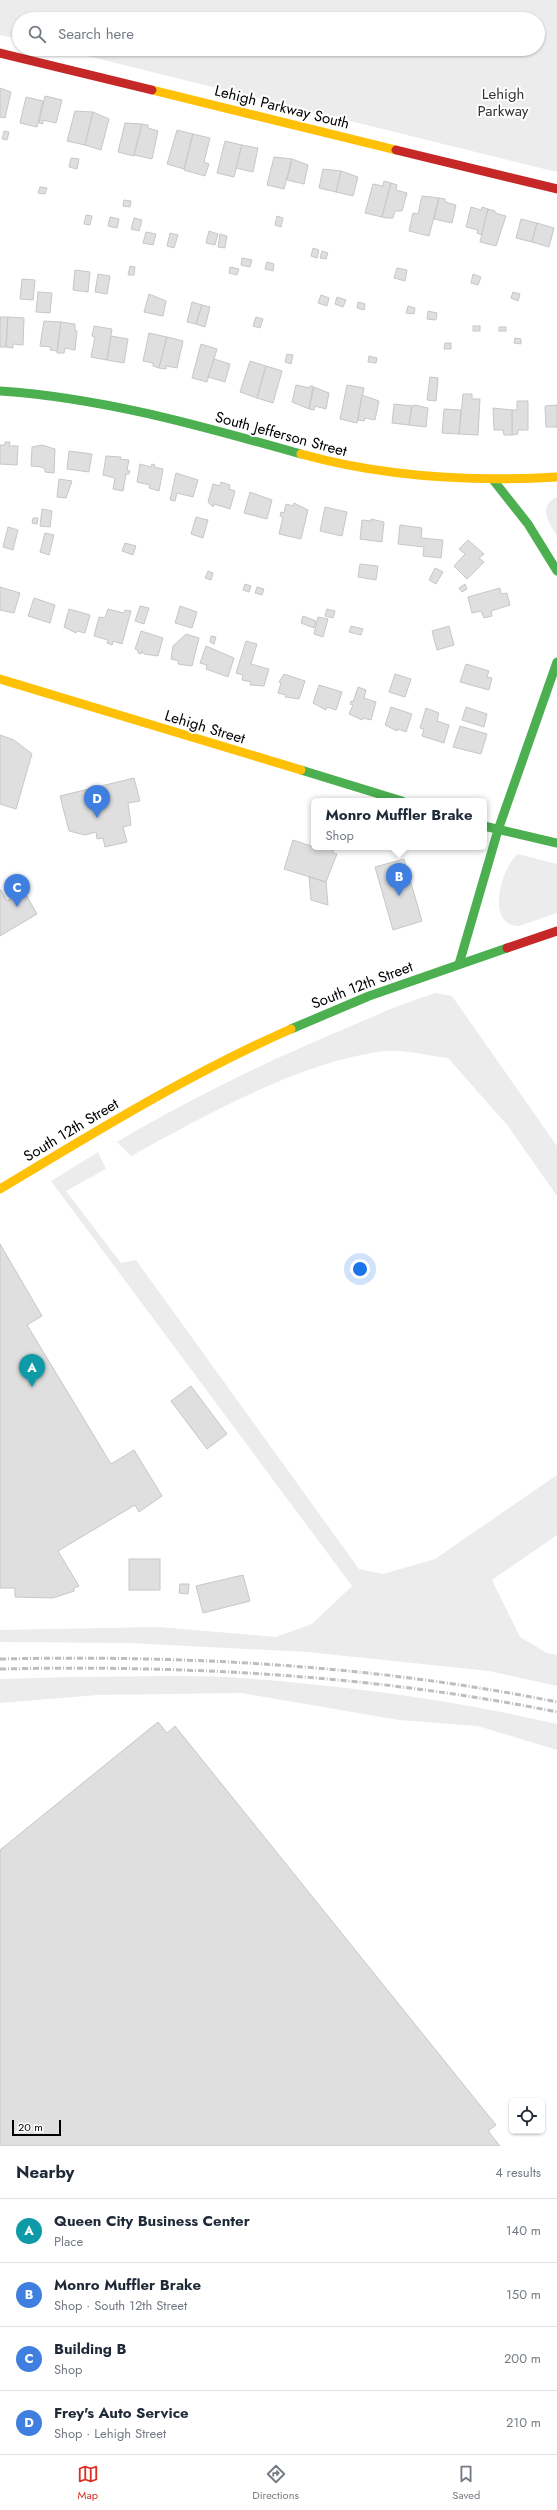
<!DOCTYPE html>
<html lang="en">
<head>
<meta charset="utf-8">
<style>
  body { margin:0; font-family:Jost,sans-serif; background:#f6f6f7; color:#1f2937 }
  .controls { position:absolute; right:12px; bottom:12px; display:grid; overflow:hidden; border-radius:6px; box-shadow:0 1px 3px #0004 }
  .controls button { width:36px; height:36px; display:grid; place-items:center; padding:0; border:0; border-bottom:1px solid #e0e1e3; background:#fff; color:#1f2937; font:20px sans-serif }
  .scale { position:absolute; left:12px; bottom:10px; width:49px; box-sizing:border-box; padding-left:4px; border:2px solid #000; border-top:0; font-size:11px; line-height:14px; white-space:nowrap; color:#000; -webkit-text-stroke:3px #fff; paint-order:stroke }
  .you { position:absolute; left:360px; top:1269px; width:14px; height:14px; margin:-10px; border:3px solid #fff; border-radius:50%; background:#1a73e8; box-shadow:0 0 0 6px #1a73e833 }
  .badge { display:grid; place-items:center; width:26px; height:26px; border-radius:50%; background:#d93025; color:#fff; font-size:13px; font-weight:700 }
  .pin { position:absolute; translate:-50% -33px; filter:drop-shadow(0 1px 2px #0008) }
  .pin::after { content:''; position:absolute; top:21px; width:14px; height:12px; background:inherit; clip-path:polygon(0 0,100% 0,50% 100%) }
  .popup { position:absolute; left:311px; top:798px; width:176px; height:52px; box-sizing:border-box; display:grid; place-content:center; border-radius:6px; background:#fff; filter:drop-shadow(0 1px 3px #0005); font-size:13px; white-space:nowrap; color:#747a83 }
  .popup b { font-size:15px; color:#1f2937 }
  .popup::after { content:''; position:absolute; left:50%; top:100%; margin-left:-8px; border:8px solid transparent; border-top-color:#fff }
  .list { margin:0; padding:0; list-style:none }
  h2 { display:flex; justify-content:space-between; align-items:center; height:52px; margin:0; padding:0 16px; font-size:17px }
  h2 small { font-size:13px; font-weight:400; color:#747a83 }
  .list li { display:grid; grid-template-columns:26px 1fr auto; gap:12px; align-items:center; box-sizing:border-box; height:64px; padding:0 16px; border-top:1px solid #e0e1e3 }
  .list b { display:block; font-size:15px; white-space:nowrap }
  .list p { margin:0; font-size:13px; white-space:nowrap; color:#747a83 }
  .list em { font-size:13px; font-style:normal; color:#747a83 }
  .icon { flex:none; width:22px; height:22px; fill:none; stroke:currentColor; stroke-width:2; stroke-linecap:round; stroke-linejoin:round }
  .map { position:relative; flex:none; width:557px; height:2146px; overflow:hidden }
  .search { position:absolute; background:#fff; box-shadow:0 1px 3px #0004; left:12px; right:12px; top:12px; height:44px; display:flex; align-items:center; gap:10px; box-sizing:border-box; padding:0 14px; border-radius:22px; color:#747a83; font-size:15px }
  .sheet { height:308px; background:#fff }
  nav { display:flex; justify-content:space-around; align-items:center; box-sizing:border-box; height:56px; border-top:1px solid #e0e1e3; background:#fff; font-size:11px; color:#747a83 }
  nav a { display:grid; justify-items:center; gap:2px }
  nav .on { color:#d93025 }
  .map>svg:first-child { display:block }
  .green { fill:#ececec }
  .building { fill:#dfdfdf; stroke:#c7c7c7 }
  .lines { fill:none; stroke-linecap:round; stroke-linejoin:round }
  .fast { stroke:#4caf50; stroke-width:9 }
  .slow { stroke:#ffc107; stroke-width:9 }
  .jam { stroke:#c62828; stroke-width:9 }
  .rail { stroke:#bebebe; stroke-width:3; stroke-dasharray:6 2 1 2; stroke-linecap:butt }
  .labels { text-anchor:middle; stroke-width:4; stroke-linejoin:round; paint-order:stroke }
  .park-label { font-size:15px; fill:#333; stroke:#fff }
  .street-label { font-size:15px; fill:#000; stroke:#fff }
</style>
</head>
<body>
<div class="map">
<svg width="557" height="2146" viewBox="0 0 557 2146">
  <rect width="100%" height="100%" fill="#fff"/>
  <g class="green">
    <path d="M0,0H557V172L59,49H538V19H19V39L0,35Z"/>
    <path d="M557,497V536C549,523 537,506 557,497Z"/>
    <path d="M518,854L557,864V913L519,926C484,925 502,866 518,854Z"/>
    <path d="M436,993L452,996L557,1146V1196L508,1126L448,1058C429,1056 405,1049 385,1051C300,1061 205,1116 131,1156L117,1142C188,1100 261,1064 337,1032C370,1018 402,1003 436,993Z"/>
    <path d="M98,1152L106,1169L66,1191L121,1263L136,1260L359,1569L383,1574L435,1559L557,1475V1535L492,1580L520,1637L547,1653L557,1655V1686L489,1671L307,1652L129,1643L0,1642V1630L159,1627L276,1637L312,1624L352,1586L51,1181Z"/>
    <path d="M73,1677C133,1677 195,1674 255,1679C356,1687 458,1701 557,1724V1750L478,1726L399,1720L241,1693L97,1695L0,1703V1679Z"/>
  </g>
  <g class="building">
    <path d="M0,88L11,92L5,118L0,117Z"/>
    <path d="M45,96L62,100L56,123L43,120V124L39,123Z"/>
    <path d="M26,97L43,101L37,127L20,123Z"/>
    <path d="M75,111L93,112L85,145L67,141Z"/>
    <path d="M93,112L109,119L101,150L85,145Z"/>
    <path d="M125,123L142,124L134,156L118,152Z"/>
    <path d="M142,124L148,125V128L158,131L152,159L134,155Z"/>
    <path d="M177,130L193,134L184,169L167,164Z"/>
    <path d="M4,131L9,132L7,140L2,139Z"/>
    <path d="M193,134L210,138L204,162L209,164L205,176L184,170Z"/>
    <path d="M225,141L242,145L234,177L217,173Z"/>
    <path d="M242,145L258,148L253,172L236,168Z"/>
    <path d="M274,157L292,159L284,189L267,185Z"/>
    <path d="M71,158L79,159L77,169L69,167Z"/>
    <path d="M292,159L308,165L304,184L287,180Z"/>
    <path d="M323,169L341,171L336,192L319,188Z"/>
    <path d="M341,171L358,177L353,196L336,192Z"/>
    <path d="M384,181L391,183L382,217L365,213L373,184L383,186Z"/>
    <path d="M391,183L397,185L396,190L407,193L402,211H395L393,218H387L382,217Z"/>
    <path d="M40,187L47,188L45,194L38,193Z"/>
    <path d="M422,196L439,198L429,236L409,231L413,213L418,214Z"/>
    <path d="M439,198L445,199V202L456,205L452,223L434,219Z"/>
    <path d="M124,200L131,201L130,207L123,206Z"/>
    <path d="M471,207L481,210L482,207L488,209L482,235L477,233L478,230L466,227Z"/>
    <path d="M488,209L495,211V213L506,216L496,246L480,242Z"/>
    <path d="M86,215L92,216L90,225L84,224Z"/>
    <path d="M277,216L283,218L281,227L275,225Z"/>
    <path d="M110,217L119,219L117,228L108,226Z"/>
    <path d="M134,218L142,220L139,231L131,229Z"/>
    <path d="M521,219L537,223L532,242L516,238Z"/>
    <path d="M537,223L554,228L549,247L532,242Z"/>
    <path d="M209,231L218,234L215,245L206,243Z"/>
    <path d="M146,232L156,234L153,245L143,243Z"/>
    <path d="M170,233L178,235L174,248L167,246Z"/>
    <path d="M220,234L227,236L225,248L218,247Z"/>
    <path d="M313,248L319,250L317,258L311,256Z"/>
    <path d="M322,251L328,253L326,259L320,258Z"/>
    <path d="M242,258L252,260L250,267L241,265Z"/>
    <path d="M267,262L274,264L273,271L265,269Z"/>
    <path d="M130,266L135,267L134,275H128Z"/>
    <path d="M230,267L239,269L237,275L229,273Z"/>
    <path d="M397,268L407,270L405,281L394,278Z"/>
    <path d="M75,270L90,272L88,292L73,290Z"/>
    <path d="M98,274L110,276L107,294L95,292Z"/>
    <path d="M473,274L481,277L478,285L471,283Z"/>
    <path d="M22,279L35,280L33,300L20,299Z"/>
    <path d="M38,292L52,293L50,313L36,312Z"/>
    <path d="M513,292L520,294L518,301L511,298Z"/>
    <path d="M149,294L166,301L163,316L144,312Z"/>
    <path d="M321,295L329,298L327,306L318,303Z"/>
    <path d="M337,297L346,300L343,307L335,304Z"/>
    <path d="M192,302L202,305L196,324L187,322Z"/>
    <path d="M358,302L365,304L364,310L357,308Z"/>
    <path d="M202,305L210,307L205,327L196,324Z"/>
    <path d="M408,306L415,308L414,314L406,313Z"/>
    <path d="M428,311L437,313L436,320L427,319Z"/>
    <path d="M0,317H8L6,347H0Z"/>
    <path d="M8,317L24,318L23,345L13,344V348L6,347Z"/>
    <path d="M256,317L263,319L260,328L253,326Z"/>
    <path d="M44,321L61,322L57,351L50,350L51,347L40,346Z"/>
    <path d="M61,322L75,324V331H77L75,350L65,348L64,353H57Z"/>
    <path d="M94,326L112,329L107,360L91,357L95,337L92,336Z"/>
    <rect x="473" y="326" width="7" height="5"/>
    <rect x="499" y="327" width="7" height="4"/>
    <path d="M149,333L167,337L159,368L153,366V363L143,361Z"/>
    <path d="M111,336L128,339L124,363L107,360Z"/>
    <path d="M167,337L183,341L177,368L166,366V369L159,368Z"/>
    <path d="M515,338L521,339V344L514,343Z"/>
    <path d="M445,343H451V349H444Z"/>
    <path d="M201,344L217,349L207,382L192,378Z"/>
    <path d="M287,354L293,355L291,364L285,362Z"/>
    <path d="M369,356L377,358L376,363L368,362Z"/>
    <path d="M214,359L230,364L225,382L208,377Z"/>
    <path d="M250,361L266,366L257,398L240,392Z"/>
    <path d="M266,366L282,371L273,403L257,398Z"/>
    <path d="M430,377L438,378L436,401L427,400Z"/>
    <path d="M296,385L310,388V386H313L309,409L292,402Z"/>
    <path d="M347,385L364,388L357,423L340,419Z"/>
    <path d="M314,387L329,393L326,409L315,406L314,410L309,409Z"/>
    <path d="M463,394H472V399H480L478,435L459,434Z"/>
    <path d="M362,395L379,401L375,420L365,418L364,421L358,420Z"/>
    <path d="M517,401H528V430H518V434L512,435V410H517Z"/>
    <path d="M394,404L412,406L409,425L392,423Z"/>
    <path d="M415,405L428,408L426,427L409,425L412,406Z"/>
    <path d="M557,405V427H546L545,406Z"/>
    <path d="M493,408L512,410V435H504L503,430H494Z"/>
    <path d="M444,409L461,410L459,434L442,433Z"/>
    <path d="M5,442H10L9,446H18L17,465L0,464V445H5Z"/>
    <path d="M42,445L55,449L54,473L45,472V469L41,467L31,466L32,447Z"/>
    <path d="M69,451L92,454L89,472L67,469Z"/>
    <path d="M106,456L121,457L120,459L129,460L127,470L130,471L129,474H126L123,491L113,489L115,478L103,475Z"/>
    <path d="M140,464L151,467L152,464L155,465L154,467L163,469L159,491L149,488L150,485L137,482Z"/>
    <path d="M176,473L198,480L193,497L177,493L175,501L170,500Z"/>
    <path d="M59,479L72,481L66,498L57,497Z"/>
    <path d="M221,482L230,485L229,489L235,491L230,509L214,504L213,507L208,502L213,484L220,486Z"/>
    <path d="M250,492L272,500L267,519L244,513Z"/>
    <path d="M294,503L308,510L301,539L279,534L283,517L280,516L281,512L284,513L286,504L293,506Z"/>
    <path d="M325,507L347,512L342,536L320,531Z"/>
    <path d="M42,509L52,511L50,527L40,526Z"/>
    <path d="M196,517L208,520L203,538L191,534Z"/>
    <path d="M33,518H38L37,524L32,523Z"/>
    <path d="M371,519L384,522L382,542L360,539L362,520L371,521Z"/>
    <path d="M400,525L422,528L421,538L443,540L441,558L423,556L424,547L398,544Z"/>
    <path d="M8,527L18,530L13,550L3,547Z"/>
    <path d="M45,533L54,535L49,555L40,552Z"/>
    <path d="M468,540L484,554L479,558L484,562L467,579L454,566L465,554L459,549Z"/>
    <path d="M125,543L136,546L133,555L122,551Z"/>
    <path d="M360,564L378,566L376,580L358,577Z"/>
    <path d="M435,568L443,572L436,584L429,580Z"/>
    <path d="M208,571L213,573L211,580L205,578Z"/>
    <path d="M245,584L251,586L249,592L243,590Z"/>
    <path d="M465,584L467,589L462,592L459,588Z"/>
    <path d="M0,587L20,593L14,613L0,610Z"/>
    <path d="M257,587L264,589L262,595L255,593Z"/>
    <path d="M500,588L501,594L507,593L510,605L491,611L492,616L484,618L481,611L472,613L468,597Z"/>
    <path d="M34,598L55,605L50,623L28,616Z"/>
    <path d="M140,606L149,608L144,624L135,621Z"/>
    <path d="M180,606L197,612L192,628L175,623Z"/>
    <path d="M69,609L90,615L85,633L77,631L76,633L64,627Z"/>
    <path d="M108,609L124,613L125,610L131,611L122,644L113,641L112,645L107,643L108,640L94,636L99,617L105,618Z"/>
    <path d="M327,609L335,611L333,618L325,616Z"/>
    <path d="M303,616L316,621L314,628L301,623Z"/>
    <path d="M318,617L328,619L323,637L314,634Z"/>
    <path d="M351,626L363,629L361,635L349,632Z"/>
    <path d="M449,626L454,645L437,650L432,631Z"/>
    <path d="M141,631L163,638L158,656L144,654L142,651L141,654L138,653V650L135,649Z"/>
    <path d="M186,634L199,638L192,666L178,664L179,661L171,659L173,646Z"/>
    <path d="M211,636L216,637L214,644L210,642Z"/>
    <path d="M246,641L257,644L251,664L269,669L264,686L250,685L251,682L242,680L243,675L236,673Z"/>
    <path d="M206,646L234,658L228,677L206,669L207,665L200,663Z"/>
    <path d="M466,664L489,671L487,677L492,678L489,690L460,682Z"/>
    <path d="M284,674L305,681L299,699L285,697L286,695L278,693L281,683L279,682Z"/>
    <path d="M395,674L411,679L405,697L389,692Z"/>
    <path d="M319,685L342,692L336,710L327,707L326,710L313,703Z"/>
    <path d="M358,687L366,690L364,698L376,702L371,720L363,718L362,720L349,714L353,705L350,704L351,701L353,702Z"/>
    <path d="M391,707L412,714L406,732L398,729L397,731L385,725Z"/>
    <path d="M466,707L487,714L484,727L462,720Z"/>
    <path d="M426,708L439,713L437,721L449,725L444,743L422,736L424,729L420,728Z"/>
    <path d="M460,726L487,734L481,754L453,747Z"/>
    <path d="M0,735L14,740L32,754L16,809L0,804Z"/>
    <path d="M134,778L140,801L128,803L131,825L123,827L127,842L105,847L103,838L97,839L96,832L85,835L69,831L60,796Z"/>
    <path d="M293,840L314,847L334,848L333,853L337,854L326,882L284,869Z"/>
    <path d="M404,859L422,921L393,930L375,867Z"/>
    <path d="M309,877L326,882L328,905L311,900Z"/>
    <path d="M0,889L7,901L24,891L37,914L0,936Z"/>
    <path d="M0,1244L42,1316L27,1325L111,1464L134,1450L162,1496L139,1512L135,1505L58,1551L79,1586L74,1588V1591L53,1598L15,1597V1588H0Z"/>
    <path d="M191,1386L227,1434L207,1449L171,1401Z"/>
    <rect x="129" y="1559" width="31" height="31"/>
    <path d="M243,1575L250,1601L203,1613L196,1586Z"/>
    <path d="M180,1584H189L188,1594L179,1593Z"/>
    <path d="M158,1722L167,1733L175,1726L496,2125L488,2131L500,2146H0V1850Z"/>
  </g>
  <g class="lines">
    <g class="fast">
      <path d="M0,391C104,398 201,426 301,454"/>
      <path d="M494,481L528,524L557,571"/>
      <path d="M301,770L402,801"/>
      <path d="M484,826L557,843"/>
      <path d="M459,964L498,830L557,662"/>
      <path d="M291,1029L369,996L507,948"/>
    </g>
    <g class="slow">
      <path d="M152,90L396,150"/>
      <path d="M301,454C384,477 471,482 557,477"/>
      <path d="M0,679L301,770"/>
      <path d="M0,1189C95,1132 189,1074 291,1029"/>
    </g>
    <g class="jam">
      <path d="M0,53L152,90"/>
      <path d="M396,150L557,189"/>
      <path d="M507,948L557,931"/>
    </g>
    <g class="rail">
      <path d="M0,1659C187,1655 373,1665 557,1702"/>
      <path d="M0,1669C187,1665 373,1675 557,1712"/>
    </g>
  </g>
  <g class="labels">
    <g class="park-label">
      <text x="503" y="99">Lehigh<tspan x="503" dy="17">Parkway</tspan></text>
    </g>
    <g class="street-label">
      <text transform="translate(282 107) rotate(14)" y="5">Lehigh Parkway South</text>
      <text transform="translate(281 434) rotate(15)" y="5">South Jefferson Street</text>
      <text transform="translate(205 727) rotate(17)" y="5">Lehigh Street</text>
      <text transform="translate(362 985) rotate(-21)" y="5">South 12th Street</text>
      <text transform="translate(71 1130) rotate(-31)" y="5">South 12th Street</text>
    </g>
  </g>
</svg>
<div class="controls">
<button><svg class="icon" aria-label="locate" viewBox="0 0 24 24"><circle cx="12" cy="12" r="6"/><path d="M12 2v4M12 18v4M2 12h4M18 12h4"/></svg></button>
</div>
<div class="scale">20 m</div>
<div class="you"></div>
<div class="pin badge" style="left:32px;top:1387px;background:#0f9aa8">A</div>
<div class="pin badge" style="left:399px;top:896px;background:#3f7fe0">B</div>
<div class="popup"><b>Monro Muffler Brake</b>Shop</div>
<div class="pin badge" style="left:17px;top:907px;background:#3f7fe0">C</div>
<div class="pin badge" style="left:97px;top:818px;background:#3f7fe0">D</div>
<div class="search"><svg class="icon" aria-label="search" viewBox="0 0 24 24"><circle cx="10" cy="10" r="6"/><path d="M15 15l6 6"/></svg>Search here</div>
</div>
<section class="sheet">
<h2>Nearby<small>4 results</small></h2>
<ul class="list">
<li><span class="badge" style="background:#0f9aa8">A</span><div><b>Queen City Business Center</b><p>Place</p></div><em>140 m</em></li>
<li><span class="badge" style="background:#3f7fe0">B</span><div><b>Monro Muffler Brake</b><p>Shop · South 12th Street</p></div><em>150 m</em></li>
<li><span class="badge" style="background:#3f7fe0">C</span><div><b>Building B</b><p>Shop</p></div><em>200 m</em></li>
<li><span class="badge" style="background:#3f7fe0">D</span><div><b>Frey's Auto Service</b><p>Shop · Lehigh Street</p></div><em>210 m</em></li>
</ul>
</section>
<nav>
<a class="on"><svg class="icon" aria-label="map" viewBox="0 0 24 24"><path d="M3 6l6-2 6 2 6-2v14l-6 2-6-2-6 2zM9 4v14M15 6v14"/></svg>Map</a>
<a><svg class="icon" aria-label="directions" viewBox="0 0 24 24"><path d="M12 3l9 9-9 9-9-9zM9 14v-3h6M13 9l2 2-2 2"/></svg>Directions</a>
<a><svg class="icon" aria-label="saved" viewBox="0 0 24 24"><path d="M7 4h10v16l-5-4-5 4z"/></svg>Saved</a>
</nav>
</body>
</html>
